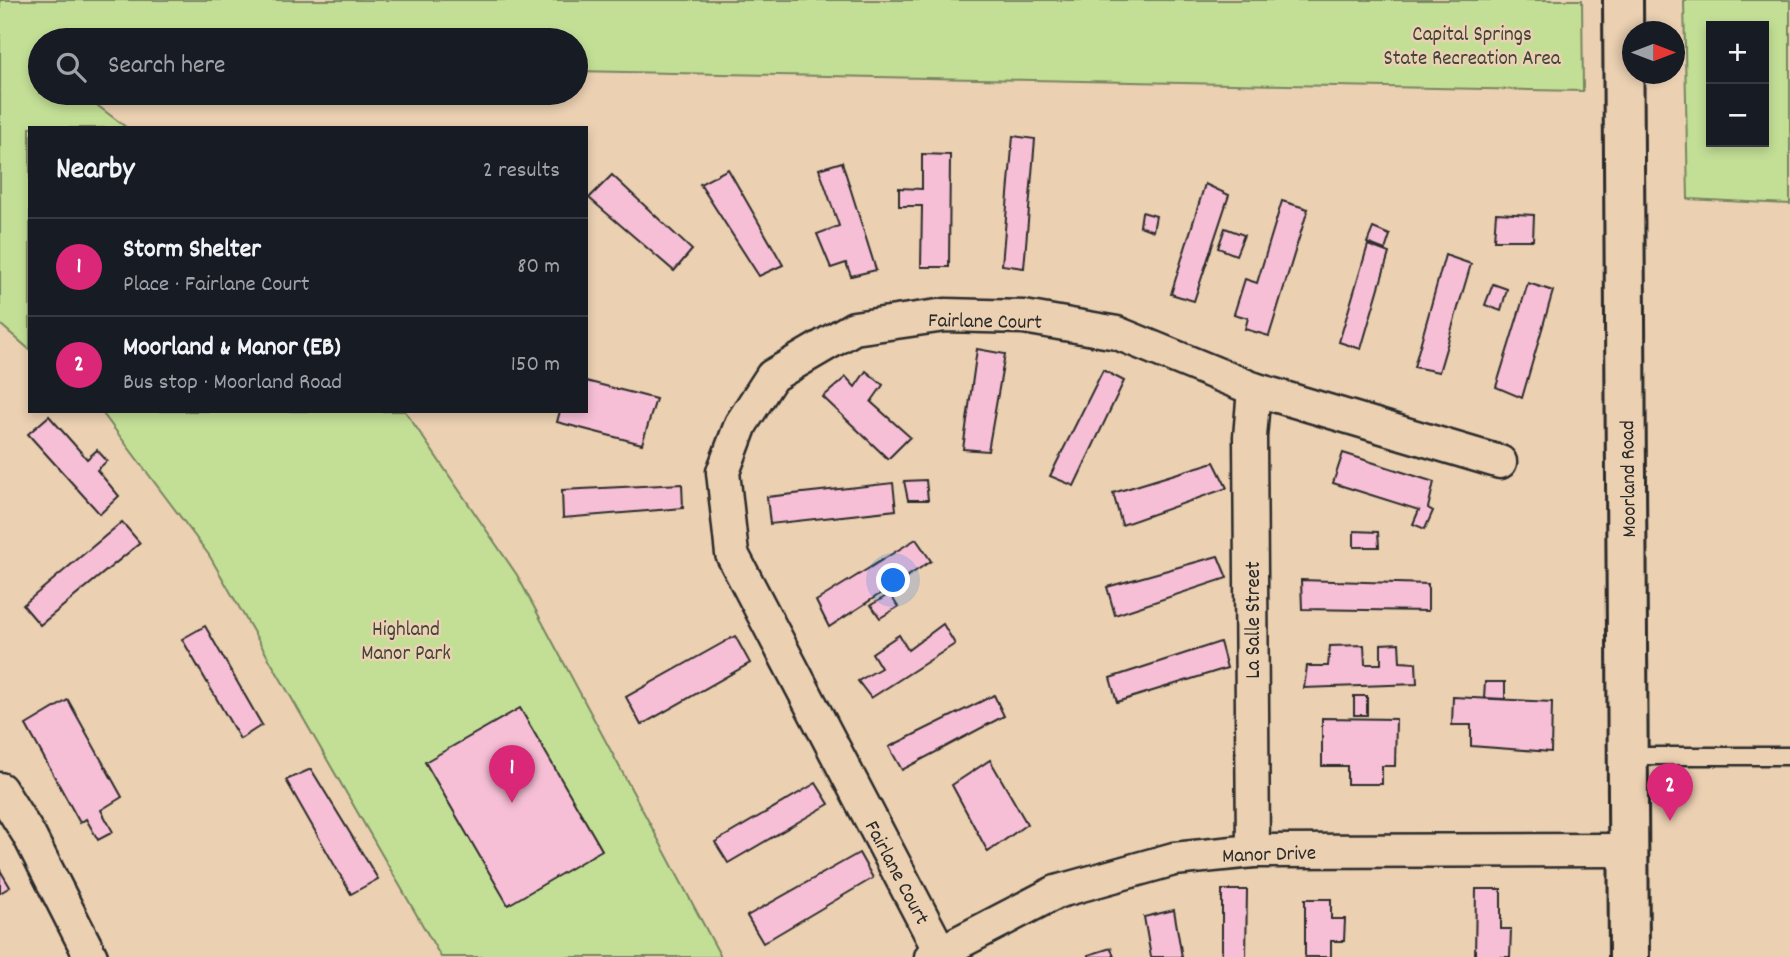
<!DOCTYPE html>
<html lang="en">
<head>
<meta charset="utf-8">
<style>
  body { margin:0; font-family:Dekko,sans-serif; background:#20242c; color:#f1f3f6 }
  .controls { position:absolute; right:21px; top:21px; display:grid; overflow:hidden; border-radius:0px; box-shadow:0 4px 10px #0003 }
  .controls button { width:63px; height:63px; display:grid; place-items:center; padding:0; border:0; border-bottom:2px solid #363941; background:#171b24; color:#f1f3f6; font:35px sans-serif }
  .compass { position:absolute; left:1622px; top:21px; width:63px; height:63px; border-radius:50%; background:#171b24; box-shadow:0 4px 10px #0003; rotate:90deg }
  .you { position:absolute; left:894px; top:581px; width:24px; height:24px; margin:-18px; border:5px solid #fff; border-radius:50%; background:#1a73e8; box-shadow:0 0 0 10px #1a73e833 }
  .badge { display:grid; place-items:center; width:46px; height:46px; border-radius:50%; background:#db2777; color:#fff; font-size:23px; font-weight:700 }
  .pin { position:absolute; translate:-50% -58px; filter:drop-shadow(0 2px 4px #0008) }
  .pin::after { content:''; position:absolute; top:37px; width:24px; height:21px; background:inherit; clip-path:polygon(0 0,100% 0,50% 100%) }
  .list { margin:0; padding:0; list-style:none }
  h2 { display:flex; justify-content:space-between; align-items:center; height:91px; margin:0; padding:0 28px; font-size:30px }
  h2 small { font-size:23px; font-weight:400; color:#9ea1a6 }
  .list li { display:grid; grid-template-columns:46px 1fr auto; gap:21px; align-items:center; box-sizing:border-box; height:98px; padding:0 28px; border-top:2px solid #363941 }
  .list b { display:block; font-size:26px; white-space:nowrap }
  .list p { margin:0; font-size:23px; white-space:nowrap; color:#9ea1a6 }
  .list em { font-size:23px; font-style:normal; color:#9ea1a6 }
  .icon { flex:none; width:38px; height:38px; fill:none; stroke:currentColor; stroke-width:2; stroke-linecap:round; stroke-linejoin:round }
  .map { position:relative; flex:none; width:1790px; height:957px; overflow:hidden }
  .search { position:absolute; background:#171b24; box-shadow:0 4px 10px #0003; left:28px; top:28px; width:560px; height:77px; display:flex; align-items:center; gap:18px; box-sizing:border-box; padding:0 24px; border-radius:38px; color:#9ea1a6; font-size:26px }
  .panel { position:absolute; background:#171b24; box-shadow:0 4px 10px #0003; left:28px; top:126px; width:560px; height:287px; border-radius:0px }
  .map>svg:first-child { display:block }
  .green { fill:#c3df96; stroke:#778560; stroke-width:2; fill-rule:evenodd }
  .building { fill:#f7bfd6; stroke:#2b2b2b; stroke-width:2 }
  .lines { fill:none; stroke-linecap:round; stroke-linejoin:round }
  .lane-casing { stroke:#2b2b2b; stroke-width:21 }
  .street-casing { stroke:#2b2b2b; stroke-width:37 }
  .secondary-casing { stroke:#2b2b2b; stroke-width:44 }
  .lane { stroke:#ebd0b2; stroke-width:16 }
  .street { stroke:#ebd0b2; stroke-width:32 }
  .secondary { stroke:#ebd0b2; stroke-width:38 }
  .labels { text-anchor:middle; stroke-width:5; stroke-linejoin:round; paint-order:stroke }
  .park-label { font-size:21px; fill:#42463b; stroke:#ebd0b2 }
  .street-label { font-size:21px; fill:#2b2b2b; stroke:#ebd0b2 }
</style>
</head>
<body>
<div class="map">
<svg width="1790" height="957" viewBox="0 0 1790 957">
  <rect width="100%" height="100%" fill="#ebd0b2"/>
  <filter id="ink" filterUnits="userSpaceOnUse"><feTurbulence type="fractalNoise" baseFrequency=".0143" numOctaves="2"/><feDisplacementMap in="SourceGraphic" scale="14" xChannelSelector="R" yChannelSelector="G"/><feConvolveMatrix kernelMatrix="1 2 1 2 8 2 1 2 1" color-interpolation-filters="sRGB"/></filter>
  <g filter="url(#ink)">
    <g class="green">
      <path d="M0,0H1582L1583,91L576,71V40H40V93H81L127,128H30V350L0,324Z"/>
      <path d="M1684,0H1790V204L1688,199ZM1711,26H1764V142H1711Z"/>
      <path d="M101,411H405L517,575L721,957H441L209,555Z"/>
    </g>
    <g class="building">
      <path d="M1013,136L1035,139L1024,268L1002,265Z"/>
      <path d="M922,154L950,155L949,267H921L922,206H899V188L922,189Z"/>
      <path d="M842,162L876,270L851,276L846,263L831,268L817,234L839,226L819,169Z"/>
      <path d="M728,169L783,265L759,276L700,184Z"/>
      <path d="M612,175L692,250L674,271L589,198Z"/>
      <path d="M1205,184L1229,195L1194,301L1171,294Z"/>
      <path d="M1282,201L1308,209L1269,336L1245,329L1248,318L1234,314L1245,279L1257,283Z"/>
      <path d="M1142,212L1156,216L1153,231L1140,226Z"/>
      <path d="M1496,213L1534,215L1533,240H1494Z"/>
      <path d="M1225,228L1244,235L1236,255L1218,248Z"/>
      <path d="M1373,228L1390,235L1385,250L1367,243Z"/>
      <path d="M1368,245L1389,253L1361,349L1339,342Z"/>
      <path d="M1445,255L1471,264L1439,372L1414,367Z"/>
      <path d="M1528,283L1553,291L1522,398L1496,387Z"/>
      <path d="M1493,284L1507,289L1501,311L1485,305Z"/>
      <path d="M977,349L1005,354L988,451L963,449Z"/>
      <path d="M1103,370L1124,381L1074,486L1050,476Z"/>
      <path d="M866,371L883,385L871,402L910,437L888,459L823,397L846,377L855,387Z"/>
      <path d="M586,381L656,399L642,444L557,422L560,411H586Z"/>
      <path d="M49,416L87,459L97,450L107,461L97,470L119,496L100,514L28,434Z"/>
      <path d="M1343,453L1434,482L1428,508L1433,511L1425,529L1413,524L1419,510L1333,483Z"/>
      <path d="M1214,462L1227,488L1122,525L1113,493Z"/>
      <path d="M926,480L928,500H908L904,481Z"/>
      <path d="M893,483L896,510L770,524L767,497Z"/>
      <path d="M682,484L683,508L563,518L562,490Z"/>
      <path d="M122,522L140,543L40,625L23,605Z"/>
      <path d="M1354,531L1378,532L1379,547H1354Z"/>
      <path d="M916,539L931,561L829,627L816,601Z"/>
      <path d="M1218,556L1227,578L1115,615L1107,587Z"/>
      <path d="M1301,580L1428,584V611L1302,609Z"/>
      <path d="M890,594L898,607L880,618L871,605Z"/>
      <path d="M943,624L955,644L871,698L858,681L881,668L872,653L899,635L908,650Z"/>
      <path d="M205,626L262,725L240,739L182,639Z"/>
      <path d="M735,636L750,663L641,725L626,697Z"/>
      <path d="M1220,642L1227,668L1117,702L1110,678Z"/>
      <path d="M1399,643L1400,662L1416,663L1417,684L1304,688L1307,666H1328L1330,646L1364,645L1365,664H1381V644Z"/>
      <path d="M1485,682H1505V699L1484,698Z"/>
      <path d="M994,695L1004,716L902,770L889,747Z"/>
      <rect x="1354" y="696" width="13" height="19"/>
      <path d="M1453,697L1552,702L1551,752L1471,746V725H1452Z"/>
      <path d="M68,700L122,797L101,810L113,832L98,840L86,819L80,823L26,725Z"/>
      <path d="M520,708L602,850L508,905L425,762Z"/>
      <path d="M1322,718L1396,719L1395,766H1382V784H1347V766H1322Z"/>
      <path d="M990,760L1027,824L988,852L952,785Z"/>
      <path d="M311,769L378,879L351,894L286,780Z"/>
      <path d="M816,783L829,804L728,863L715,842Z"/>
      <path d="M859,853L873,878L763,943L747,916Z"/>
      <path d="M0,870L10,887L0,893Z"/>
      <path d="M1476,889H1501V929H1511L1510,957H1475Z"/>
      <path d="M1222,890H1247L1246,957H1222Z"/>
      <path d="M1305,899H1331V919H1345L1344,941H1331V957H1305Z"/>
      <path d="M1174,910L1182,957H1151L1144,917Z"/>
      <path d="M1111,948L1114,957H1089L1088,955Z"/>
    </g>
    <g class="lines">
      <g class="lane-casing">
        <path id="lane" d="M1629,756H1790"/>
      </g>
      <g class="street-casing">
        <g id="street">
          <path d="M0,789L29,835L91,957"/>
          <path d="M1253,851L1250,437L1254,389"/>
          <path d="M931,957L1056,892L1174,859L1253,851L1628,850"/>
          <path d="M943,957L732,554L723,472L741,424L772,376L854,328L945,315L1024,317L1117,333L1254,389L1500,462"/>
        </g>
      </g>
      <g class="secondary-casing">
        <path id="secondary" d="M1623,0L1629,957"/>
      </g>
      <use href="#lane" class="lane"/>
      <use href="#street" class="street"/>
      <use href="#secondary" class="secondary"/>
    </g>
  </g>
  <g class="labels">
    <g class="park-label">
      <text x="1472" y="40">Capital Springs<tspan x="1472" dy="24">State Recreation Area</tspan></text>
      <text x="406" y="635">Highland<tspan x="406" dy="24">Manor Park</tspan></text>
    </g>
    <g class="street-label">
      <text transform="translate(985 320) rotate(1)" y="7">Fairlane Court</text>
      <text transform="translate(1627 479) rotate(-91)" y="7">Moorland Road</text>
      <text transform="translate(1252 620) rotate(-90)" y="7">La Salle Street</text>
      <text transform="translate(1269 853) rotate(-2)" y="7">Manor Drive</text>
      <text transform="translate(898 872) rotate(62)" y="7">Fairlane Court</text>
    </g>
  </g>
</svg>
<div class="controls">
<button>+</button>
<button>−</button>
</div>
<svg class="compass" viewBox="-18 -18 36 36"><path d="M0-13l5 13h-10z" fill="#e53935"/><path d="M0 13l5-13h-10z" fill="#9ea1a6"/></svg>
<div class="you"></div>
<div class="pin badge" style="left:512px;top:803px">1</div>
<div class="pin badge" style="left:1670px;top:821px">2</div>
<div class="search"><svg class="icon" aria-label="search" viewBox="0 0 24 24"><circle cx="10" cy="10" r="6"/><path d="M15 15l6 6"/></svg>Search here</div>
<section class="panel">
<h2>Nearby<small>2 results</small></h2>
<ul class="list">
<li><span class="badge">1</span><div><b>Storm Shelter</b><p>Place · Fairlane Court</p></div><em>80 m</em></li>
<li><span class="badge">2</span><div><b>Moorland &amp; Manor (EB)</b><p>Bus stop · Moorland Road</p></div><em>150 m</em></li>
</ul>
</section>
</div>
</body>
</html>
